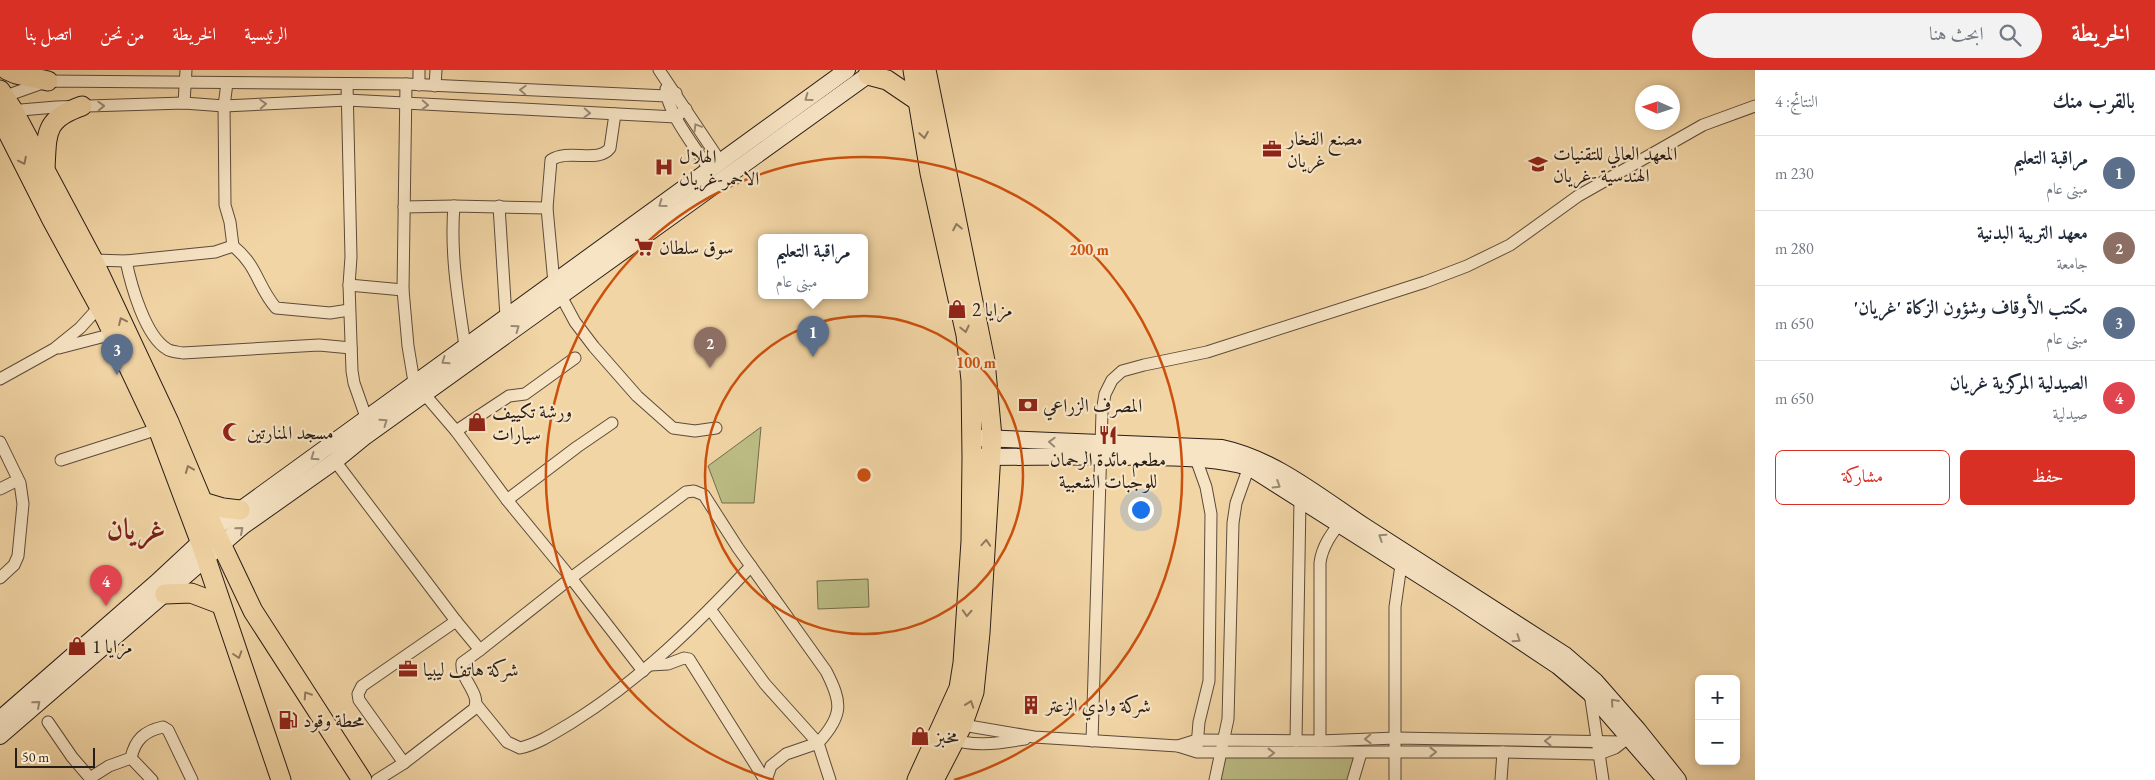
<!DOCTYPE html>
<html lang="ar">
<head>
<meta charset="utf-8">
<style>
  body { margin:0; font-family:"EB Garamond",Amiri,serif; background:#f2f2f3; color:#1f2937; direction:rtl }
  .controls { position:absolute; right:15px; bottom:15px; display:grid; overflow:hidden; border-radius:8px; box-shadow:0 2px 8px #0003 }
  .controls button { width:45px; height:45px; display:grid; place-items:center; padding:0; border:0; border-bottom:1px solid #e0e1e3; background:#fff; color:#1f2937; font:25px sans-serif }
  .compass { position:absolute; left:1635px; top:15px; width:45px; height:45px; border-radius:50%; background:#fff; box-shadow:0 2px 8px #0003; rotate:273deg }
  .scale { position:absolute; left:15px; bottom:12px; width:80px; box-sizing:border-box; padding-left:5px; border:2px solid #291d17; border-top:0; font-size:14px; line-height:18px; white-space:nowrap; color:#291d17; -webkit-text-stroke:4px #f7e4c4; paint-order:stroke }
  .you { position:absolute; left:1140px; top:439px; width:18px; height:18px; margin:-12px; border:4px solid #fff; border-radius:50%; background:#1a73e8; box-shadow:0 0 0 8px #1a73e833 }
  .badge { display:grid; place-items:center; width:32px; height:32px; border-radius:50%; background:#d93025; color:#fff; font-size:16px; font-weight:700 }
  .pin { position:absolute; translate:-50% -41px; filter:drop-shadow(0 1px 2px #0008) }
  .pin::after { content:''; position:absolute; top:26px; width:18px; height:15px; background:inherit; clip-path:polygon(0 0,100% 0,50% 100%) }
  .popup { position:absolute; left:758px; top:164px; width:110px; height:65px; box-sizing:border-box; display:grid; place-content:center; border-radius:8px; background:#fff; filter:drop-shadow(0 1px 4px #0005); font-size:16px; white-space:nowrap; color:#747a83 }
  .popup b { font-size:19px; color:#1f2937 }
  .popup::after { content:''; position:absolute; left:50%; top:100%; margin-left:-10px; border:10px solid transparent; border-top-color:#fff }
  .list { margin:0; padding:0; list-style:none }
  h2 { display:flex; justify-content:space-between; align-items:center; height:65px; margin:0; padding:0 20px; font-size:21px }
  h2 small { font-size:16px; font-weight:400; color:#747a83 }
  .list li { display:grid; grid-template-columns:32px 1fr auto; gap:15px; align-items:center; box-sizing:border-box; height:75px; padding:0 20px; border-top:1px solid #e0e1e3 }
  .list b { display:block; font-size:19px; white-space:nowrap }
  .list p { margin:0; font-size:16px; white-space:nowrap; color:#747a83 }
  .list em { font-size:16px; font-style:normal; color:#747a83 }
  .actions { display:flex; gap:10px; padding:15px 20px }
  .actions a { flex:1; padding:11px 0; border:1px solid #d93025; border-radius:8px; text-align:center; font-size:18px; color:#d93025 }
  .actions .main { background:#d93025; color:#fff }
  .icon { flex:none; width:28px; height:28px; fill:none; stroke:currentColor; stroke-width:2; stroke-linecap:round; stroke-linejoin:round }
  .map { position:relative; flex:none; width:1755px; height:710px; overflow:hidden; direction:ltr }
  header { display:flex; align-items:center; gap:30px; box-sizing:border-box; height:70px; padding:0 25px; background:#d93025; color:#fff }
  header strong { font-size:24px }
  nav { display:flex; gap:28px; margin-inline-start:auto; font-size:18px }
  .search { width:350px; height:45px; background:#f2f2f3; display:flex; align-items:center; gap:12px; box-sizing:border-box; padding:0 18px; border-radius:28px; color:#747a83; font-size:19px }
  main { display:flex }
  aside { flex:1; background:#fff }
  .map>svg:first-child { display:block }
  .green { fill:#bcbd85; stroke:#726d4e }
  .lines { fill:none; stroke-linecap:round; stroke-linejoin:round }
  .minor-casing { stroke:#5b4b3a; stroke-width:13 }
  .secondary-casing { stroke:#291d17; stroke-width:18 }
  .primary-casing { stroke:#291d17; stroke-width:21 }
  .minor { stroke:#f7e4c4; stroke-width:11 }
  .secondary { stroke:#f7e4c4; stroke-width:16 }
  .primary { stroke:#f2d5a5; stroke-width:19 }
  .oneway { stroke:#9a8a76 }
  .oneway2 { stroke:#8e795e }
  .ring { fill:none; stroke:#cb500e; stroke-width:2.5 }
  .labels { text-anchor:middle; stroke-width:4.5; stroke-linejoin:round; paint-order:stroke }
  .poi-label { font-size:19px; fill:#291d17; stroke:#f7e4c4; text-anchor:start }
  .town-label { font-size:29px; font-weight:bold; fill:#7a1f14; stroke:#f7e4c4 }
  .centre { fill:#cb500e; stroke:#f7e4c4; stroke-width:2.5 }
  .ring-label { font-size:15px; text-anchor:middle; font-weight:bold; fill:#cb500e; stroke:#f7e4c4; stroke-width:4.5; stroke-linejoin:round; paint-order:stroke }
</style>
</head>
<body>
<header>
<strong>الخريطة</strong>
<div class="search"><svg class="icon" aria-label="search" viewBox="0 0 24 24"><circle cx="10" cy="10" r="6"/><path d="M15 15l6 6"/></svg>ابحث هنا</div>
<nav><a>الرئيسية</a><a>الخريطة</a><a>من نحن</a><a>اتصل بنا</a></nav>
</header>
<main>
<aside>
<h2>بالقرب منك<small>النتائج: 4</small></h2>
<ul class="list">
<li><span class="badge" style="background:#5c6f8a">1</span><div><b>مراقبة التعليم</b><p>مبنى عام</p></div><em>230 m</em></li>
<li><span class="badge" style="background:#8d6e63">2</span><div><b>معهد التربية البدنية</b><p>جامعة</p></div><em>280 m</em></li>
<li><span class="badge" style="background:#5c6f8a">3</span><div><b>مكتب الأوقاف وشؤون الزكاة 'غريان'</b><p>مبنى عام</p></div><em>650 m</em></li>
<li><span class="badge" style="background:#e0444e">4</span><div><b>الصيدلية المركزية غريان</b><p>صيدلية</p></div><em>650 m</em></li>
</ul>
<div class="actions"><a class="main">حفظ</a><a>مشاركة</a></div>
</aside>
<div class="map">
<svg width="1755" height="710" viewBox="0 0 1755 710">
  <rect width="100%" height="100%" fill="#f2d5a5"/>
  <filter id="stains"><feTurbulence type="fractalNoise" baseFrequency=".004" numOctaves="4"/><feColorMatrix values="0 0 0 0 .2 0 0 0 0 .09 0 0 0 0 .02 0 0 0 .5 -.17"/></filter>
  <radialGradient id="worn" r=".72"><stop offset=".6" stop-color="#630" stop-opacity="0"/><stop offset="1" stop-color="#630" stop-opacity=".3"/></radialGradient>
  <g class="green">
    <path d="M761,357L754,433H722L708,396Z"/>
    <path d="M868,509L869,537L818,539L817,511Z"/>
    <path d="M1222,683L1360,684L1353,710H1216Z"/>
  </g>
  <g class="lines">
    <g class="minor-casing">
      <g id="minor">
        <path d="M659,0L720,91"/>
        <path d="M227,13L224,36L225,135L230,152L233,176L215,182L126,191C131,215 145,266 167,279C171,282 178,282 183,283L319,275L351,278"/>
        <path d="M347,14L351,187L349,215L352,301L354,313L367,350"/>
        <path d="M406,14L403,220L408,276L414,312L456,361L507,430L571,508L643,601"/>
        <path d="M419,15V0"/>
        <path d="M435,16L436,0"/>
        <path d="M666,19C667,43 696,78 709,99"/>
        <path d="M0,28L48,11L406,14L667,26L676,23"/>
        <path d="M184,33L186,0"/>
        <path d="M9,41L56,37L184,33L224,36L347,30L676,47L686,39"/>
        <path d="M615,44L610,78C598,94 569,78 551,90L547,138L554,213L575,252L594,277L637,326L673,358L695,361L716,358"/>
        <path d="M454,136C450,183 458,229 465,276"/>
        <path d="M499,136L506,247"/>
        <path d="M404,137L454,136L547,138"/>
        <path d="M233,176C258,196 257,216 276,238L330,243L349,240"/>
        <path d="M93,190L126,191"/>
        <path d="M349,215L403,220"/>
        <path d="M59,278L113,264"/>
        <path d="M0,309L54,279L80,258L99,237"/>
        <path d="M456,361L509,326L525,324L575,288"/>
        <path d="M0,372L20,413L23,434L18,486L14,495L0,508"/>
        <path d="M1196,389L1206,417L1211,444L1209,611L1199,652L1197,676"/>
        <path d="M61,390L158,359"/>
        <path d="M335,391L456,551L480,580L571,508L686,422L694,421L704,425L738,478L826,601C842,632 844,645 818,673L765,614L710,539"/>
        <path d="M0,419L18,410"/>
        <path d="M507,430L577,377L612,353"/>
        <path d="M650,595L668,594L684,588L689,589L765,710"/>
        <path d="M1590,623L1603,710"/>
        <path d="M476,634L507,672L520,678C538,674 556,662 571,653C639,611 697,554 751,496"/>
        <path d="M48,652L72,687L90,708L109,696L131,688C135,670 144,661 163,657L168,660L192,710"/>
        <path d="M957,654L1034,667L1178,676L1197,682H1503L1599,684L1615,678L1633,664"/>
        <path d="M949,668C974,678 999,673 1025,669"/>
        <path d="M1092,671L1102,342L1105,324L1112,310L1122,301L1144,295L1207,282L1425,212L1467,196L1510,175L1578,126L1703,55L1755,36"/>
        <path d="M1296,671L1300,429"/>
        <path d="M1320,671V493C1322,476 1332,463 1343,449"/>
        <path d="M1178,676L1197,670L1320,671L1396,668L1621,672"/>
        <path d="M131,688L152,710"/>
        <path d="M404,693L359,630L358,624L362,616L456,551"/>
        <path d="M377,710L404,693L474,639C482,624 460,610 462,593L480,580"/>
        <path d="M766,710L771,696L786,684L818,673L830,710"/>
        <path d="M1215,710L1228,649L1233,453L1236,433L1251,391"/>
        <path d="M1353,710L1361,683"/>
        <path d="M1395,710V537L1402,488"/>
        <path d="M1501,710L1503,682"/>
      </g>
    </g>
    <g class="secondary-casing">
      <g id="secondary">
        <path d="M980,368L1222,378C1274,389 1320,427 1364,456C1431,499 1498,542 1565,585L1595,611L1638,660L1678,710"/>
        <path d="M979,387C1034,387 1089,386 1143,387C1179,388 1214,387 1249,397L1457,529L1558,596L1590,623L1663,707"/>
        <path d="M0,649L156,513L214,459L847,0"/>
        <path d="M0,666L243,456L335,391L363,368L875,0"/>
      </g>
    </g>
    <g class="primary-casing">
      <g id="primary">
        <path d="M7,0L16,4L48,11"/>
        <path d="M913,0L930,103L966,265L971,310L972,387L971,471L963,593L959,618L917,710"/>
        <path d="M926,0L985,291L992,367L980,563L974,622L962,656L934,710"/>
        <path d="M868,5L887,10L918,31"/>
        <path d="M0,20L13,40L93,190L169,352L214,459L253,541L362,710"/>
        <path d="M0,47L52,150L106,249L158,359L200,471L281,710"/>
        <path d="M45,99C47,63 44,49 82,36"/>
        <path d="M203,432L223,438L240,440"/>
        <path d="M165,524L191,523L220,534"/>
      </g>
    </g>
    <use href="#minor" class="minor"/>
    <use href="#secondary" class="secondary"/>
    <use href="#primary" class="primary"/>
  </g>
  <defs><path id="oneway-chevron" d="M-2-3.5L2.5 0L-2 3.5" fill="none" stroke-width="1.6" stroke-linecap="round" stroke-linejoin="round" transform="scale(1.25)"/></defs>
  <g class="oneway">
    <use href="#oneway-chevron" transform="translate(523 20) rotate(-177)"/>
    <use href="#oneway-chevron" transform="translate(808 28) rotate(144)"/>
    <use href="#oneway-chevron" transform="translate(263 34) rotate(-3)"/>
    <use href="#oneway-chevron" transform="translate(425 35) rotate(3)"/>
    <use href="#oneway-chevron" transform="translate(101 36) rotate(-2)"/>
    <use href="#oneway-chevron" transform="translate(587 43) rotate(3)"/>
    <use href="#oneway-chevron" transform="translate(697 57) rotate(-121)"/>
    <use href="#oneway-chevron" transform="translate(662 134) rotate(144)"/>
    <use href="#oneway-chevron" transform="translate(516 258) rotate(-36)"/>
    <use href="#oneway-chevron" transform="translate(445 291) rotate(145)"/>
    <use href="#oneway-chevron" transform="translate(384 352) rotate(-35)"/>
    <use href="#oneway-chevron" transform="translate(1052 372) rotate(-177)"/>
    <use href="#oneway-chevron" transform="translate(314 387) rotate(145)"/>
    <use href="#oneway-chevron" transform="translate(1277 415) rotate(32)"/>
    <use href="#oneway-chevron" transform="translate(240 460) rotate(-41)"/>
    <use href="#oneway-chevron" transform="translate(1382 467) rotate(-147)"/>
    <use href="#oneway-chevron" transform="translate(1517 569) rotate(34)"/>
    <use href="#oneway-chevron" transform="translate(1614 632) rotate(-131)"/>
    <use href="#oneway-chevron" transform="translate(37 634) rotate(-41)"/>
    <use href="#oneway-chevron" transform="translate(1368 669) rotate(178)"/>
    <use href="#oneway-chevron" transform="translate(1548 671) rotate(-180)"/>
    <use href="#oneway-chevron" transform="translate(1433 682)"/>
    <use href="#oneway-chevron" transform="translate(1271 683)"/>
  </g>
  <g class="oneway2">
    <use href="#oneway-chevron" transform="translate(924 65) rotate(81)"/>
    <use href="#oneway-chevron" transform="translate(23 91) rotate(64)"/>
    <use href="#oneway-chevron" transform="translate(957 157) rotate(-101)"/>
    <use href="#oneway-chevron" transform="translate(122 251) rotate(-115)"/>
    <use href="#oneway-chevron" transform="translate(965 259) rotate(77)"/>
    <use href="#oneway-chevron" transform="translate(189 399) rotate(-112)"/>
    <use href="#oneway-chevron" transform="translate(986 473) rotate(-86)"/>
    <use href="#oneway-chevron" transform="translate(967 543) rotate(93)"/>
    <use href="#oneway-chevron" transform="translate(238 585) rotate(72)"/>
    <use href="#oneway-chevron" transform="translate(307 625) rotate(-123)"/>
    <use href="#oneway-chevron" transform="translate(970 634) rotate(-71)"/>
  </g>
  <g class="ring">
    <circle cx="864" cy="405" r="159"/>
    <path d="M774 710A318 318 0 1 1 954 710"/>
  </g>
  <defs>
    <g id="office-bare" transform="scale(1.5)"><path d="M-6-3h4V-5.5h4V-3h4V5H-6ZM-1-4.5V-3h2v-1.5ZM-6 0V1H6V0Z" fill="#8f2418" stroke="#f7e4c4" stroke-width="2.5" paint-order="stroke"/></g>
    <g id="university-bare" transform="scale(1.5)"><path d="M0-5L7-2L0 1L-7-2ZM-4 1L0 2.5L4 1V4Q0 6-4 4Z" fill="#8f2418" stroke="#f7e4c4" stroke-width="2.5" paint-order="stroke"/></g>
    <g id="hospital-bare" transform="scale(1.5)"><path d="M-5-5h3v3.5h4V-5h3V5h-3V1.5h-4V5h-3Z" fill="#8f2418" stroke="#f7e4c4" stroke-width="2.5" paint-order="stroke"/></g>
    <g id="supermarket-bare" transform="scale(1.5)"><path d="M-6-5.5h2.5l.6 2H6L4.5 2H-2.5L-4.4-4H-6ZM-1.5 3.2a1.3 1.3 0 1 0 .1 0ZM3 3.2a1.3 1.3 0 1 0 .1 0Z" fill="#8f2418" stroke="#f7e4c4" stroke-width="2.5" paint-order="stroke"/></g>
    <g id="shop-bare" transform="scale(1.5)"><path d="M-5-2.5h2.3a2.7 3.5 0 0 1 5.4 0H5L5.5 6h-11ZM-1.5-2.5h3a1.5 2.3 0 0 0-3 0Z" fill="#8f2418" stroke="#f7e4c4" stroke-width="2.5" paint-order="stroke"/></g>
    <g id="bank-bare" transform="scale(1.5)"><path d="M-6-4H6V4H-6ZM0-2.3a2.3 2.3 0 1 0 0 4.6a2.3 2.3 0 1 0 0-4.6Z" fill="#8f2418" stroke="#f7e4c4" stroke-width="2.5" paint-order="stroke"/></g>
    <g id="mosque-bare" transform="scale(1.5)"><path d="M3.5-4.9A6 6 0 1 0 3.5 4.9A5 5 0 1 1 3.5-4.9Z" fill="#8f2418" stroke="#f7e4c4" stroke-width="2.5" paint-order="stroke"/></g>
    <g id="restaurant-bare" transform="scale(1.5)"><path d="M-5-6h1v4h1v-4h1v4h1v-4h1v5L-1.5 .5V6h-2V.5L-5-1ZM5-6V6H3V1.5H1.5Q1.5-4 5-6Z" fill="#8f2418" stroke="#f7e4c4" stroke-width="2.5" paint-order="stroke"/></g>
    <g id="building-bare" transform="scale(1.5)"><path d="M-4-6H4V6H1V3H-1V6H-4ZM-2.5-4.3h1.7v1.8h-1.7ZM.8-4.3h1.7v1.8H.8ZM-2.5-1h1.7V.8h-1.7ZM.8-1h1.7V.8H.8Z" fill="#8f2418" stroke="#f7e4c4" stroke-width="2.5" paint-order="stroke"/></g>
    <g id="fuel-bare" transform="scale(1.5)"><path d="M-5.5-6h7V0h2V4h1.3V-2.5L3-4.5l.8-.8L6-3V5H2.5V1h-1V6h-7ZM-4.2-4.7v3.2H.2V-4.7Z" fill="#8f2418" stroke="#f7e4c4" stroke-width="2.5" paint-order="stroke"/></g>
  </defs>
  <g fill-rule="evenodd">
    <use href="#office-bare" x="1272" y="79"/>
    <use href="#university-bare" x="1538" y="94"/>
    <use href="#hospital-bare" x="664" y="97"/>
    <use href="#supermarket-bare" x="644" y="177"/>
    <use href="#shop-bare" x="957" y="239"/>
    <use href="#bank-bare" x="1028" y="335"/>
    <use href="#shop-bare" x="477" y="352"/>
    <use href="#mosque-bare" x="232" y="362"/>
    <use href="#restaurant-bare" x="1108" y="365"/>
    <use href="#shop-bare" x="77" y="576"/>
    <use href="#office-bare" x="408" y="599"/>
    <use href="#building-bare" x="1031" y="635"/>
    <use href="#fuel-bare" x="288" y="650"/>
    <use href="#shop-bare" x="920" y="666"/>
  </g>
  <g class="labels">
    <g class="poi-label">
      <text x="1287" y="75">مصنع الفخار<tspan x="1287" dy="22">غريان</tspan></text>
      <text x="1553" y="90">المعهد العالي للتقنيات<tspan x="1553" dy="22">الهندسية -غريان</tspan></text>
      <text x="679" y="93">الهلال<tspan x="679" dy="22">الاحمر-غريان</tspan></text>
      <text x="659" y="184">سوق سلطان</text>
      <text x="972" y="246">مزايا 2</text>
      <text x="1043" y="342">المصرف الزراعي</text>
      <text x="492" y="348">ورشة تكييف<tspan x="492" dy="22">سيارات</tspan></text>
      <text x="247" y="369">مسجد المنارتين</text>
      <text x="1108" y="396" text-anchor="middle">مطعم مائدة الرحمان<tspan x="1108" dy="22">للوجبات الشعبية</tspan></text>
      <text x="92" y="583">مزايا 1</text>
      <text x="423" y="606">شركة هاتف ليبيا</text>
      <text x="1046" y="642">شركة وادي الزعتر</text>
      <text x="303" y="657">محطة وقود</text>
      <text x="935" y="673">مخبز</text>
    </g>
    <g class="town-label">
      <text x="136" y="469">غريان</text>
    </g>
  </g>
  <circle cx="864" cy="405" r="8" class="centre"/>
  <g class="ring-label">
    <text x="1089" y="185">200 m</text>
    <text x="976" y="298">100 m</text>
  </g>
  <rect width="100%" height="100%" filter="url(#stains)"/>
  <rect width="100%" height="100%" fill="url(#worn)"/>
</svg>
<div class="controls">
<button>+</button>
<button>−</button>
</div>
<svg class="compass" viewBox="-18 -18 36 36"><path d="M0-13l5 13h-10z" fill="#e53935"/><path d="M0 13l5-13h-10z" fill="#747a83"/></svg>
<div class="scale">50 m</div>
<div class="you"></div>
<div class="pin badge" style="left:813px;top:287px;background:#5c6f8a">1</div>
<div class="popup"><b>مراقبة التعليم</b>مبنى عام</div>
<div class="pin badge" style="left:710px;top:298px;background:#8d6e63">2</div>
<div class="pin badge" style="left:117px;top:305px;background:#5c6f8a">3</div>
<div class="pin badge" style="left:106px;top:536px;background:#e0444e">4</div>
</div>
</main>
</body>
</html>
